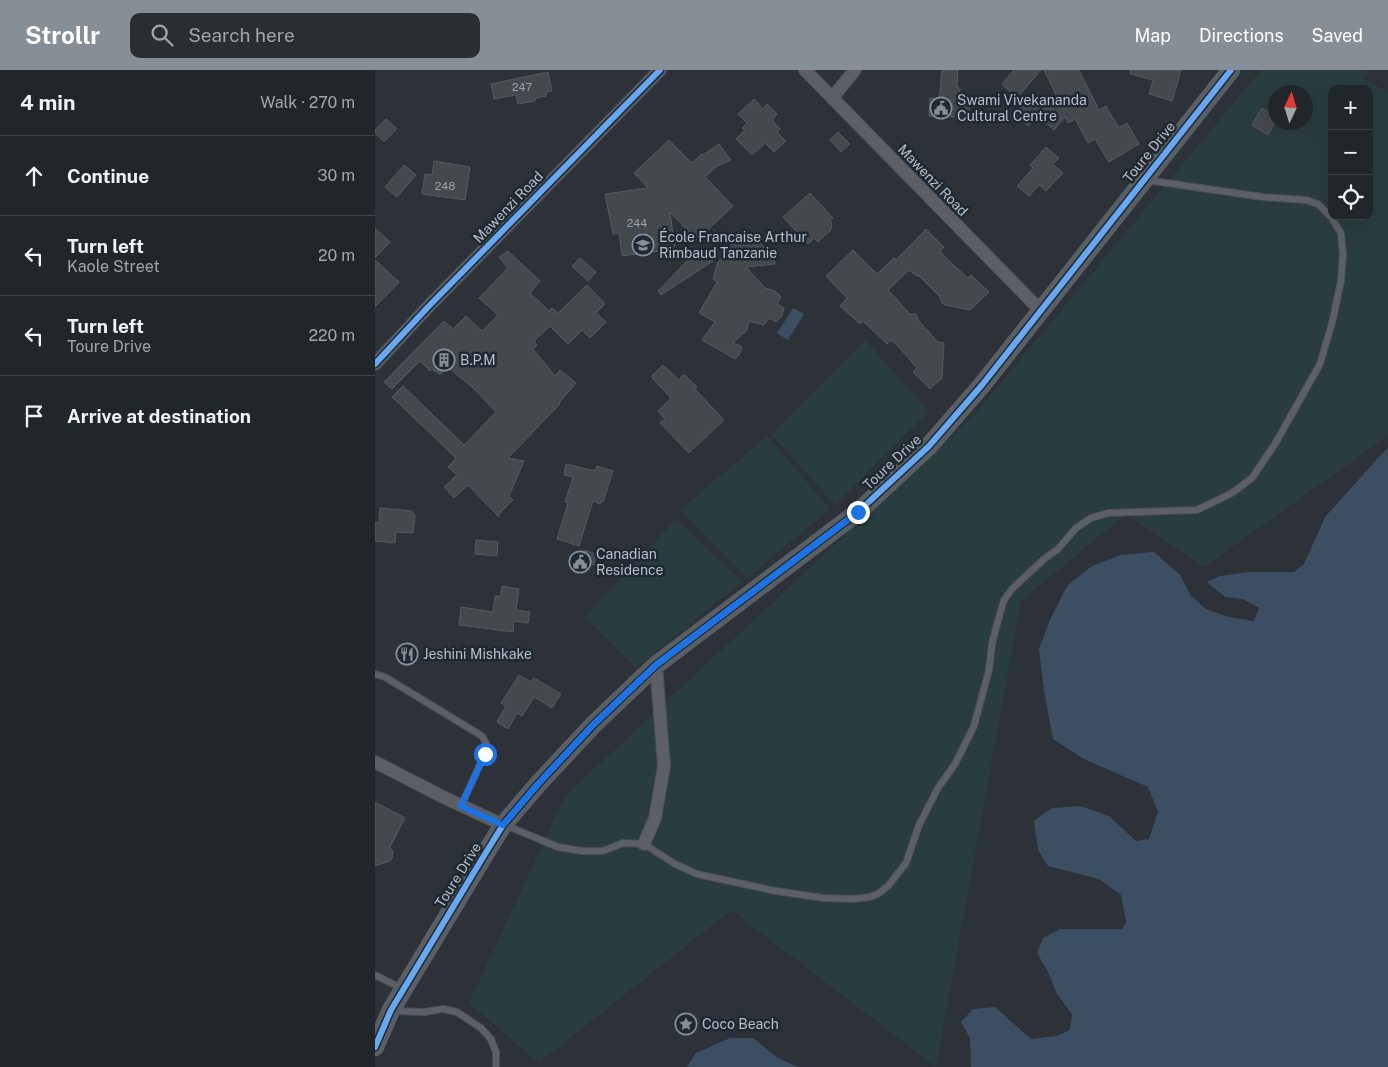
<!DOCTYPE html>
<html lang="en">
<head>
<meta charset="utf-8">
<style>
  body { margin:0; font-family:"Public Sans",sans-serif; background:#292e32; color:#f1f3f6 }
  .controls { position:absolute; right:15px; top:15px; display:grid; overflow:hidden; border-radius:10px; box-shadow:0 5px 20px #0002 }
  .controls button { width:45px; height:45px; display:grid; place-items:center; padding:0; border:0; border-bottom:1px solid #3e4347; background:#21262a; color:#f1f3f6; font:25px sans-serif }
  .compass { position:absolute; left:893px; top:15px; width:45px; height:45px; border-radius:50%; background:#21262a; box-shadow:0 5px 20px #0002; rotate:4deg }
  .stop { position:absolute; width:15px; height:15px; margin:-11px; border:4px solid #1a73e8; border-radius:50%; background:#fff }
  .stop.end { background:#1a73e8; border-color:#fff; box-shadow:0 1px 5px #0008 }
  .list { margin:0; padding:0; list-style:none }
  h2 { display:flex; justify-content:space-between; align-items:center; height:65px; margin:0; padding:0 20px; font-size:21px }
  h2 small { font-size:16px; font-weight:400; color:#a2a5a8 }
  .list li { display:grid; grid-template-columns:32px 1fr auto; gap:15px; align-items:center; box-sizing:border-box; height:80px; padding:0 20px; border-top:1px solid #3e4347 }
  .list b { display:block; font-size:19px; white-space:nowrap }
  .list p { margin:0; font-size:16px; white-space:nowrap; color:#a2a5a8 }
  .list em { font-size:16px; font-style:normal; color:#a2a5a8 }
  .icon { flex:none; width:28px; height:28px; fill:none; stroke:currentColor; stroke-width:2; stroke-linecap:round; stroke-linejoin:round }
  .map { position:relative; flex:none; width:1013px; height:997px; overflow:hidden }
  header { display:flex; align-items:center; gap:30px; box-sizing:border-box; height:70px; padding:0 25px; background:#868e96; color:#fff }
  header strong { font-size:24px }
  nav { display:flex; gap:28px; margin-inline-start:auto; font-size:18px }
  .search { width:350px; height:45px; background:#292e32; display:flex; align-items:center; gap:12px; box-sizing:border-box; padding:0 18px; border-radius:10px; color:#a2a5a8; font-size:19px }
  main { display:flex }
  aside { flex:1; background:#21262a }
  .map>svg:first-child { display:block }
  .green { fill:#2a3d3e; fill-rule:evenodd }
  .water { fill:#3c4e61 }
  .building { fill:#44494e; stroke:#545a5f }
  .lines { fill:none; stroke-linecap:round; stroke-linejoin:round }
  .lane-casing { stroke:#4a4e53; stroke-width:8 }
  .street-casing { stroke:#4a4e53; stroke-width:14 }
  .secondary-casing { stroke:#4a4e53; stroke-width:19 }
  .lane { stroke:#5c6066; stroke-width:6 }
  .street { stroke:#5c6066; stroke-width:12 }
  .secondary { stroke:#5a5f64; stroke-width:18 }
  .cycleway-casing { stroke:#1f2933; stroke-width:9 }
  .cycleway { stroke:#66a8f1; stroke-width:6 }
  .route { stroke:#1a73e8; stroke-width:6 }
  .labels { text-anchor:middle; stroke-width:5; stroke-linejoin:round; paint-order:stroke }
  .number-label { font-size:11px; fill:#9aa2aa }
  .poi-label { font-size:14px; fill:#b7bfc8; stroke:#1f2933; text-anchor:start }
  .street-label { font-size:14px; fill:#b7bfc8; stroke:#1f2933 }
</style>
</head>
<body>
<header>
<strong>Strollr</strong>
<div class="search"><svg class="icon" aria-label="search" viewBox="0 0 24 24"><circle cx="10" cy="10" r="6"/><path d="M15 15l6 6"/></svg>Search here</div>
<nav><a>Map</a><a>Directions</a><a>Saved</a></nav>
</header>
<main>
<aside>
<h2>4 min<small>Walk · 270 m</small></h2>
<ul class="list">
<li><svg class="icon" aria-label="ahead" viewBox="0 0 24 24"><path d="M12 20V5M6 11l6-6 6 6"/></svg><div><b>Continue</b></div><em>30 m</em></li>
<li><svg class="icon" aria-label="left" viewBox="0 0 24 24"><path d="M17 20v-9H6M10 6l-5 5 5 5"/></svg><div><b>Turn left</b><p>Kaole Street</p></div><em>20 m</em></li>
<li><svg class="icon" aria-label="left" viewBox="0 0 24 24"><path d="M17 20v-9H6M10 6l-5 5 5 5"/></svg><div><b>Turn left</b><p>Toure Drive</p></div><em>220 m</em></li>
<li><svg class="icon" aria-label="arrive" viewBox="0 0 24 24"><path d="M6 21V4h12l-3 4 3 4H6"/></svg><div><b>Arrive at destination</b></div></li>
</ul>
</aside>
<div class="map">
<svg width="1013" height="997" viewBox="0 0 1013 997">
  <rect width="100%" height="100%" fill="#2c3238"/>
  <g class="green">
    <path d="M886,0H994L989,9L1013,22V366L829,497L751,444L646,531L561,997L356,840L164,993L94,933L190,726L599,345ZM957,19H994V146H957ZM901,22H931V52H901Z"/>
    <path d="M490,270L554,341L460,435L396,364Z"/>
    <path d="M392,366L455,439L372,508L305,440Z"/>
    <path d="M301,449L367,512L261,598L210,547Z"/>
  </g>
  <g class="water">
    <path d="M418,238L429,244L413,270L402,263Z"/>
    <path d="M1013,377V997H596L595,968L586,952L598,939L620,937L656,969L681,966L695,960L697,944L682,924L673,902L662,883L668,868L685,859H747L751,852L746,825L724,809L673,796L663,780L659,751L677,738L705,736L734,746L761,771L774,769L783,742L773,717L709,689L678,669L669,621L664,579L675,550L692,516L717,496L745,485L779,482L805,505L816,526L831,539L853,547L879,551L884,538L868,529L850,527L832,512L845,506L875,502H919L929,494L950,447Z"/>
    <path d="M355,968H378L401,987L423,997H312L321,983Z"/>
  </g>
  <g class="building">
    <path d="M567,0H583L582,18H585L584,26L595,27L594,48L592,51L581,50V47L554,46L555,28L564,29Z"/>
    <path d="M639,0H666L642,28L627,14Z"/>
    <path d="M669,0H704L724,40L731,36L744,58L752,53L764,74L734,92L720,69L713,73L700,49L693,53L690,47L679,60L662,45L653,56L639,44L653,28L666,40L684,31Z"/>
    <path d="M756,0H806L797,31L774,24L778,10L755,4Z"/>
    <path d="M173,2L177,21L171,22V26L160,28V31L143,34L141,25L119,29L116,14Z"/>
    <path d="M379,29L388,39L392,34L402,44L397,50L405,59L402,62L411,71L399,82L390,73L377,85L361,69L370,60L367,58L372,53L363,44Z"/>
    <path d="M887,38L900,47V52L893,65L877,55Z"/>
    <path d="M11,49L22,59L9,72L0,63V60Z"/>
    <path d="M463,62L475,74L466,82L455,70Z"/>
    <path d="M294,70L317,93L327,84L328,85L344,74L356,90L342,96L330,107L358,136L322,170L295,142L300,179L247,186L244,163L238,164L230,124L273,118L259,103Z"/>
    <path d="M671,77L684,88L678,94L688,103L671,121L664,115L654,126L642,116L658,98L655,95Z"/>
    <path d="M59,91L95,97L90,130L47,124L50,104L57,105Z"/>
    <path d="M29,95L41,105L22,127L10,117Z"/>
    <path d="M435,123L458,148L455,150L457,155L455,161L443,172L439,168L433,174L408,147Z"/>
    <path d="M0,158L15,172L0,188Z"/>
    <path d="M370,159L399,186L400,194L371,197L390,218L400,221L406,227L402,234L409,238L407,246L401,252L394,248L389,255L374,251L372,260L358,273L367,277L365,284L360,289L327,270L340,252L324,243L342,212L338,209L343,192L357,179L354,176Z"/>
    <path d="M551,159L569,177L565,181L571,188L593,208L596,205L614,222L595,240L570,235L567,233L565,227L544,206H542L534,200L513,220L535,244H541L543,250L563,272L569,273L567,308L555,319L538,302L542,298L522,275L516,270L512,274L488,251L485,254L465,236L472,228L451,206L478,180L502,204L519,188L521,190Z"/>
    <path d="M133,181L165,211L155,223L174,241L177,238L183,243L212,215L230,234L221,243L231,252L215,268L207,260L193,274L175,256L159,271L162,275L158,279L180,306L185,300L201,313L184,333L185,334L133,388L149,391L134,426L138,430L124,444V447L93,415L79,428L69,417L82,405L73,397L81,388L17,327L28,316L89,375L121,342L98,318L73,297L65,305L61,301L60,302L57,299L55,301L45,291L17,319L9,312L69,251L78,259L91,246L107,261L123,245L104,228L133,198L124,187Z"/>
    <path d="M328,181L338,191L286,225L283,221L310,193Z"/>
    <path d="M205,188L221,202L213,211L197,196Z"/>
    <path d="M0,190L24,212L0,237Z"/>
    <path d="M288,295L304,310L308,305L311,306L322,317L320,319L349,350L314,383L285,353L290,349L283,341L296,328L276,307Z"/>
    <path d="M191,394L220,401L222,396L238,401L228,432L226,431L225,434L218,431L204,476L182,469L193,433L190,432L198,407L189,405Z"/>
    <path d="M5,438L37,441L40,446L38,463L21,462L20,473L0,471V452L4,453Z"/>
    <path d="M101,470L123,472L122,486L100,484Z"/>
    <path d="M210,480L222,485L219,495L206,490Z"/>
    <path d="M127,516L144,519L141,540L155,542L153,553L139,551L138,562L84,555L86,537L118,542L120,526H126Z"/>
    <path d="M144,605L156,612L159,608L186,624L177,638L159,627L147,646L142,643L133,659L122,652L131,636L126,633Z"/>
    <path d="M0,732L30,748L15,777L18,781L17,788L15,791L0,796Z"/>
  </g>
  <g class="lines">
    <g class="lane-casing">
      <g id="lane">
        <path d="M0,604L10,607L107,666L111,673L110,684L86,736"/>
        <path d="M130,755L183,777L207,781H228L248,773L269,774L300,794L322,804L401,821L449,828L478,829L495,827L503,824L513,816L531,793L544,755L563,718L580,694L599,656L614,600L617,574L622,554L629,530L637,519L669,489L683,479L701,458L716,448L733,443L822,440L857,423L877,408L900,374L945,294L957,253L966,211L968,184L966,163L956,147L943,134L931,130L888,127L771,110"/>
        <path d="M0,905L28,919"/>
        <path d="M18,941L49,942L68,939L82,942L106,958L116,969L121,982V997"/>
      </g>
    </g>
    <g class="street-casing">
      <g id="street">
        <path d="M430,0L666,241"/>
        <path d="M457,28L480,0"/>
        <path d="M0,294L53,237L285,0"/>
        <path d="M0,692L68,727L128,755"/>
        <path d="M269,774L280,748L289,696L281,595"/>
      </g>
    </g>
    <g class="secondary-casing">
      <path id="secondary" d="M0,977L16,940L110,784L128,755L163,714L218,655L281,595L483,442L554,376L607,315L856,0"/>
    </g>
    <use href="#lane" class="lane"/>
    <use href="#street" class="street"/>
    <use href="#secondary" class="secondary"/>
    <g class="cycleway-casing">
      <g id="cycleway">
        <path d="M0,294L53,237L285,0"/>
        <path d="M0,977L16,940L110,784L128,755L163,714L218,655L281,595L483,442L554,376L607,315L856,0"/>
      </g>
    </g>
    <use href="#cycleway" class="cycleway"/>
  </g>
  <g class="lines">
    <path class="route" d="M110,684L86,736L128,755L163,714L218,655L281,595L483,442"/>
  </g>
  <defs>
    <g id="civic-ring" transform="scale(1.125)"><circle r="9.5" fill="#1f2933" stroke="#868e96" stroke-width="1.5"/><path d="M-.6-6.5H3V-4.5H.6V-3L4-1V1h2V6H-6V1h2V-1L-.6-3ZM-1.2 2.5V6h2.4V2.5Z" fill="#868e96"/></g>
    <g id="school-ring" transform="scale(1.125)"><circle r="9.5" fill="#1f2933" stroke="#868e96" stroke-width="1.5"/><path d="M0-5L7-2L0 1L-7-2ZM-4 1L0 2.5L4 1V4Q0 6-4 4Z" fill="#868e96"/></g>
    <g id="building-ring" transform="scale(1.125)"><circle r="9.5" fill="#1f2933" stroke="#868e96" stroke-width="1.5"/><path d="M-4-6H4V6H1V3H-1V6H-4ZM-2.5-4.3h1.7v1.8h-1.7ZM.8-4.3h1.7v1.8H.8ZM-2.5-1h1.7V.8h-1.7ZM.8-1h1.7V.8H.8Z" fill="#868e96"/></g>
    <g id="restaurant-ring" transform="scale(1.125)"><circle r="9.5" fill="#1f2933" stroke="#868e96" stroke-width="1.5"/><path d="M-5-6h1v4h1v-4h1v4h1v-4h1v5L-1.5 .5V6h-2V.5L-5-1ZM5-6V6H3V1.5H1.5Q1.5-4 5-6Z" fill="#868e96"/></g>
    <g id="sight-ring" transform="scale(1.125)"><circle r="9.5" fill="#1f2933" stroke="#868e96" stroke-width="1.5"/><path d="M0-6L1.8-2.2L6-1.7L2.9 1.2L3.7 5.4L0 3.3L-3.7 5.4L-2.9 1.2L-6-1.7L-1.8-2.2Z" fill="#868e96"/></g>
  </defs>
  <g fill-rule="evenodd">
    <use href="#civic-ring" x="566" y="38"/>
    <use href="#school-ring" x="268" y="175"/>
    <use href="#building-ring" x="69" y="290"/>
    <use href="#civic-ring" x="205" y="492"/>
    <use href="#restaurant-ring" x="32" y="584"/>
    <use href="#sight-ring" x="311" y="954"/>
  </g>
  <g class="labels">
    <g class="number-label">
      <text x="147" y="21">247</text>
      <text x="70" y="120">248</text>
      <text x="262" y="157">244</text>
    </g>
    <g class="poi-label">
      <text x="582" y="35">Swami Vivekananda<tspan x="582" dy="16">Cultural Centre</tspan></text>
      <text x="284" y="172">École Francaise Arthur<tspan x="284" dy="16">Rimbaud Tanzanie</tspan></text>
      <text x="85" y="295">B.P.M</text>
      <text x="221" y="489">Canadian<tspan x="221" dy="16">Residence</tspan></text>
      <text x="48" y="589">Jeshini Mishkake</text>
      <text x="327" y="959">Coco Beach</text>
    </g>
    <g class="street-label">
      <text transform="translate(774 82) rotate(-51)" y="5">Toure Drive</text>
      <text transform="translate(558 110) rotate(46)" y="5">Mawenzi Road</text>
      <text transform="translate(133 137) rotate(-46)" y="5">Mawenzi Road</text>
      <text transform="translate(517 392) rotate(-43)" y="5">Toure Drive</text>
      <text transform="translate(83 805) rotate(-58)" y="5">Toure Drive</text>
    </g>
  </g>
</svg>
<div class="controls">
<button>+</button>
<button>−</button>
<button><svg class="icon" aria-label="locate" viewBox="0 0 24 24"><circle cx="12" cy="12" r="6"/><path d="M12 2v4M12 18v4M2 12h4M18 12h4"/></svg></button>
</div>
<svg class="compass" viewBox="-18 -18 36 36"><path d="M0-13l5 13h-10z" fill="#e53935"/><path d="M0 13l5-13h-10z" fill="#a2a5a8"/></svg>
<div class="stop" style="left:110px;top:684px"></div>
<div class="stop end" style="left:483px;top:442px"></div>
</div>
</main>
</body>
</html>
